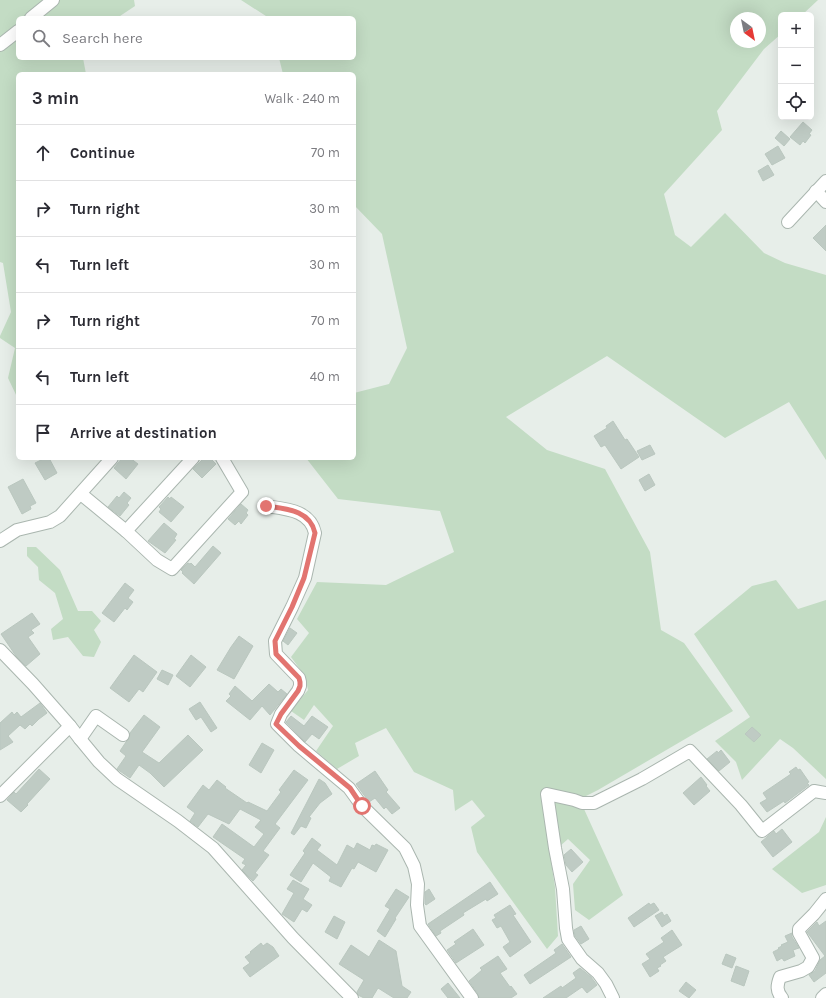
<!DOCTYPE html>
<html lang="en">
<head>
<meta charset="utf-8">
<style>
  body { margin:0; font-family:Karla,sans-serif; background:#f7f7f7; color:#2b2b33 }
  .controls { position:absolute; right:12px; top:12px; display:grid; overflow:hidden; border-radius:6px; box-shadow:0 4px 16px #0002 }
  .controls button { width:36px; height:36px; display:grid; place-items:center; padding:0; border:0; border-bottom:1px solid #e1e1e2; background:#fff; color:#2b2b33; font:20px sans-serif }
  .compass { position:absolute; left:730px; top:12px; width:36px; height:36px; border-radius:50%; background:#fff; box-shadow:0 4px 16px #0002; rotate:147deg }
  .stop { position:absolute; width:12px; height:12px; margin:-9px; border:3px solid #e27470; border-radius:50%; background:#fff }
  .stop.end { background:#e27470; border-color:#fff; box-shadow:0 1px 4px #0008 }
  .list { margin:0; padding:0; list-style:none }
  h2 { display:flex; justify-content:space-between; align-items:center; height:52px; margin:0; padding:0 16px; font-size:17px }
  h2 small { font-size:13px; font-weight:400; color:#7c7c81 }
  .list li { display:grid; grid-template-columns:26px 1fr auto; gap:12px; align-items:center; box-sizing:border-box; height:56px; padding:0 16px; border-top:1px solid #e1e1e2 }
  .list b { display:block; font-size:15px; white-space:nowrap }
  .list em { font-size:13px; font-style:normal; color:#7c7c81 }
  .icon { flex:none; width:22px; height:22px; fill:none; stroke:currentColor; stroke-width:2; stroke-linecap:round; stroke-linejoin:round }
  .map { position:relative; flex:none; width:826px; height:998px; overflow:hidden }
  .search { position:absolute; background:#fff; box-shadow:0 4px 16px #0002; left:16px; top:16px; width:340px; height:44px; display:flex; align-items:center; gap:10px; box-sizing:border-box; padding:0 14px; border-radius:6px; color:#7c7c81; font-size:15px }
  .panel { position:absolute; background:#fff; box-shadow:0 4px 16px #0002; left:16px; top:72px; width:340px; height:388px; border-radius:6px }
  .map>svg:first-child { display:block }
  .green { fill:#c3dcc4; fill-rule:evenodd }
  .building { fill:#bfcbc4; stroke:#bac7bf }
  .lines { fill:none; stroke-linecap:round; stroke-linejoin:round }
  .minor-casing { stroke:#aab6af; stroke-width:14 }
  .minor { stroke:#fff; stroke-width:12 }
  .route { stroke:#e27470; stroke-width:5 }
</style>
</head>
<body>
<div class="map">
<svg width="826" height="998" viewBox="0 0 826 998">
  <rect width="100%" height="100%" fill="#e7eee9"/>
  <g class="green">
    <path d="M0,0H134L135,6L117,18H18V58H83L86,74H18V399L8,378L15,348L0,338V336L11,312L3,263L0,262Z"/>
    <path d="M241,0H818L802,15H781V34L764,49L717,111L722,130L664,194L675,235L691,247L725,213L764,253L785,263L826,275V460L789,402L725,438L607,356L506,417L547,450L605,469L650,552L661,630L684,643L733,711L598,790L568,805L584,809L623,895L589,920L575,910L573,884L590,860L568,839L550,855L555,887L558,936L547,949L477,852L471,827L485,816L472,800L455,811L453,790L414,772L386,728L355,743L359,756L337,769L316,751L333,726L314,705L304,720L291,711L308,690L305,676L291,657L309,633L297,619L317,582L386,585L454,552L440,511L338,499L306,458H354V393L389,384L407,348L382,234L354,205V74H283L279,58H354V18H269ZM736,18H760V42H736Z"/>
    <path d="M27,547H36L60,570L78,611H92L101,621L94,630L101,642L94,657L83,656L68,637L53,640L51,629L63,619L55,593L39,580L38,567L27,556Z"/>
    <path d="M776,580L798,609L826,600V779L793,748L780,739L742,780L736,762L715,741L750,717L694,634L752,586Z"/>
    <path d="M826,817V885L802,893L772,869L819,832Z"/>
  </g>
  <g class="building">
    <path d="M803,122L812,130L809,134L811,135L805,143L803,141L800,145L790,137Z"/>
    <path d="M781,131L790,139L784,146L775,138Z"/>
    <path d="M778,146L785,158L772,165L765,154Z"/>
    <path d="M768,165L774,175L763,181L758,171Z"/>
    <path d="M826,225V251L813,238Z"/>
    <path d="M613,421L625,440L627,439L639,457L621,469L605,445L601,447L594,436L607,428L606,426Z"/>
    <path d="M650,445L655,454L642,460L637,451Z"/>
    <path d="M45,458H49L57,473L45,480L35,463Z"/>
    <path d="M122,458H130L138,464L126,479L114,468Z"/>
    <path d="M204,458H210L216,464L202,478L193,469Z"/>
    <path d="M649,474L655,485L645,491L639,480Z"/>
    <path d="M23,479L36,503L30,506L31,509L22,514L8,487Z"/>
    <path d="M124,492L131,498L127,503L129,505L120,516L108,507L117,496L119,498Z"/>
    <path d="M168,497L170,499L171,497L184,507L171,522L159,512L161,509L159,507Z"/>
    <path d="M241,504L248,510L246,513L248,515L241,524L239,521L235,525L228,519Z"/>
    <path d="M164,523L177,534L174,539L176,540L165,553L148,541Z"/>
    <path d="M213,546L221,553L194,584L182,573L183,572L181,570L188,563L190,564L191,563L195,567Z"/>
    <path d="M125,583L134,590L128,598L133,602L127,610L125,608L114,622L102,613Z"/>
    <path d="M32,613L40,624L31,630L34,633L28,637L40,654L26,666L16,656L1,634Z"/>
    <path d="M290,628L297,633L288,645L283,641Z"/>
    <path d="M239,636L253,646L234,679L217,670L231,647Z"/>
    <path d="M134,655L157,672L143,692L139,689L129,702L110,688Z"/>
    <path d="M191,655L206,667L190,687L176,676Z"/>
    <path d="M162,670L173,675L168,685L157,679Z"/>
    <path d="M269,684L278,692L281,689L287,694L270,715L262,706L250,720L226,701L231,696L229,694L235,686L252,701Z"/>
    <path d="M200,702L217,728L211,732L201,717L196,720L189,709Z"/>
    <path d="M40,703L47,713L39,719L32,726L30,724L25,729L20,725L8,736L13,742L0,750V723L12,712L14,715L17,712L21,717Z"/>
    <path d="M144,715L160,727L142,752L159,763L188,735L203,750L164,787L150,773L139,765L130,778L117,769L126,756L120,751L126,742L129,739L130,733Z"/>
    <path d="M291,716L304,726L312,716L328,727L319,739L312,734L305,742L286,722Z"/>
    <path d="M752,727L761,735L754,742L745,734Z"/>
    <path d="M262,743L274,750L261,773L249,765Z"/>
    <path d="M721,750L730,762L719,771L707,759L717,751L718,753Z"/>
    <path d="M796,767L798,770L800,769L809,782L807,783L809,785L785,803L784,801L767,812L760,803L767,799L763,793L791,774L789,772Z"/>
    <path d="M39,769L50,779L27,804L28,805L21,812L7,800L14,792L16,794Z"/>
    <path d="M294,770L308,780L275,824L280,828L263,851L269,855L255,873L258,875L253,881L242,870L246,865L242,863L245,859L213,837L222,824L254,847L264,834L255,827L261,820L240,809L229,824L208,814L198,827L190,821L195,813L187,807L203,785L209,790L217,780L226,787L225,788L247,803L248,802L267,811L281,792L279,790Z"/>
    <path d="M375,771L388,790L386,792L400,808L392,814L386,807L384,809L375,798L369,802L356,784Z"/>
    <path d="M701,777L707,785L706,786L710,791L694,805L683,793Z"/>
    <path d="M319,779L325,783L332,794L320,803L309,817L311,818L306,828L301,826L294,835L291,833Z"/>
    <path d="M782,829L792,842L773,857L761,842L774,831L776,834Z"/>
    <path d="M312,838L321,845L317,850L337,865L347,845L354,849L357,843L370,850L372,845L375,846L376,844L388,850L376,872L358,862L354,869L352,868L341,887L329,881L331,877L313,863L301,882L290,875L305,853L303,851Z"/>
    <path d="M571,849L583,862L572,872L566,865L564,855Z"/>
    <path d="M293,880L309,889L303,899L312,905L307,912L302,909L294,922L282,914L294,893L287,889Z"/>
    <path d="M490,882L498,894L487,901L486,899L463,913L464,915L440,931L441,933L436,936L428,924Z"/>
    <path d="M396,889L409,897L395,918L396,919L385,937L377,931L390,909L385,906Z"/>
    <path d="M429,889L435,899L426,905L425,904V892Z"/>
    <path d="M649,903L650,905L654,903L659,910L634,927L628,918Z"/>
    <path d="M510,905L516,914L513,915L531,942L510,957L503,947L510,942L501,926L497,928L492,920L496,918L494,915Z"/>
    <path d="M662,912L664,916L667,914L671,921L662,927L655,916Z"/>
    <path d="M334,916L345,922L337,939L325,932Z"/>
    <path d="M826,921V973L814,982L809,975L815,971L820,960L825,956L807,932L817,922L819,926Z"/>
    <path d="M581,926L589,939L581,944L575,936L574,930Z"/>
    <path d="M473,929L484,945L456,963L447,950L456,944L454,942Z"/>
    <path d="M672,930L682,945L663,957L666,961L660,965L661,966L657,968L659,971L650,977L642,964L650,959L646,954L664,942L661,938Z"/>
    <path d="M792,933V937L799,948L793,950L795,956L784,961L782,958L777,961L773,952L779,949L778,948L782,946L781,945L788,942L785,936Z"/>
    <path d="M379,940L396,951L402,986L411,992L407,998H394L378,988L372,998H364L358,995L357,992L364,980L339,964L351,945L369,957Z"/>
    <path d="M261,943L263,946L267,943L273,947L279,956L250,977L243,968L250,963L245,957L251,953L250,952Z"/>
    <path d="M562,944L571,957L530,984L524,975L556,953L554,950Z"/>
    <path d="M726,954L736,958L732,968L722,964Z"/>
    <path d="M498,956L507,969L500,973L510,987L511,986L517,994L511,998H479L478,994L469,981L482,970L480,968Z"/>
    <path d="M736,966L749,971L744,986L731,981Z"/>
    <path d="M580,968L591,977L597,985L587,993L582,987L566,998H543L561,986L562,988L576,978L573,973Z"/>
    <path d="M686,982L696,990L689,998L679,991Z"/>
    <path d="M448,983L460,998H448L441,989Z"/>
  </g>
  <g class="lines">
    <g class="minor-casing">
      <g id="minor">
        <path d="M31,18L53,0"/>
        <path d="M0,45L18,31"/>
        <path d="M816,191L826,202"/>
        <path d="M788,222L826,181"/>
        <path d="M81,494L126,531L157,560L172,569L242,492L222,458"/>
        <path d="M266,506C286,509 310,510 315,533L305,578L292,607L275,641L276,654L299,678L300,682V686L298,691L281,714L277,724L299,746L349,788L362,806L405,848L414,866L418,884L417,905L420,926L472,998"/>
        <path d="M126,531L193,458"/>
        <path d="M0,541L17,530L50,522L60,516L112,458"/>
        <path d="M0,650L33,684L70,726L80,739L99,762L117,779L178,821L213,848L293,938L352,998"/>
        <path d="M80,739L96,716L123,735"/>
        <path d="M0,796L70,726"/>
        <path d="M613,998L606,984L598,973L582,959L568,939L566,928L563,889L555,848L547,794L574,800L582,803H594L642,779L690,751L741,805L762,831L814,791L826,793"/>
        <path d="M782,998C776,991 777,985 780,977L801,971L808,967L813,958L799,933V929L814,914L826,899"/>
        <path d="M822,998L826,994"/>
      </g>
    </g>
    <use href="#minor" class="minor"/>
  </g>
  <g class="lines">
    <path class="route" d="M266,506C286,509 310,510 315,533L304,578L292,607L275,641L276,654L299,678L300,682V686L298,691L281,714L276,724L299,746L350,788L362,806"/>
  </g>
</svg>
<div class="controls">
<button>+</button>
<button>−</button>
<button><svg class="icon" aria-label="locate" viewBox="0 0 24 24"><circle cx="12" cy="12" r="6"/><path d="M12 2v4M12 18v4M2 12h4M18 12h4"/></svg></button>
</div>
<svg class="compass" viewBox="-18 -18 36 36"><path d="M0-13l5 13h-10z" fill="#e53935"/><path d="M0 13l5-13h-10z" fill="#7c7c81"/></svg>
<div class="stop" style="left:362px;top:806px"></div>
<div class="stop end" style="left:266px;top:506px"></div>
<div class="search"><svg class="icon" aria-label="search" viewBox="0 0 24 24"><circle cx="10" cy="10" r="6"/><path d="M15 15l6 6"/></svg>Search here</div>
<section class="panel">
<h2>3 min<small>Walk · 240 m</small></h2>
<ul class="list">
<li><svg class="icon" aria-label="ahead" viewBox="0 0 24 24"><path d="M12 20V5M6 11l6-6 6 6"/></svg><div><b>Continue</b></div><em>70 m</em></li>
<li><svg class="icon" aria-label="right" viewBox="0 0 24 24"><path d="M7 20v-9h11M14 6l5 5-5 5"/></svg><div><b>Turn right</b></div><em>30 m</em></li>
<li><svg class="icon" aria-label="left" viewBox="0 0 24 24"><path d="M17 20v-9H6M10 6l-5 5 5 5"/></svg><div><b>Turn left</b></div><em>30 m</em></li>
<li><svg class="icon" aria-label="right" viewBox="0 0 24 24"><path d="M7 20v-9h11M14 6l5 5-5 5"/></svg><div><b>Turn right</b></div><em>70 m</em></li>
<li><svg class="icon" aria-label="left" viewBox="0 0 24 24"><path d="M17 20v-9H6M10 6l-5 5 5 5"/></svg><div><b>Turn left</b></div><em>40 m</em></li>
<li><svg class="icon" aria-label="arrive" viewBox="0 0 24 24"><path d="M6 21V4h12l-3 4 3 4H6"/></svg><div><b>Arrive at destination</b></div></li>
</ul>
</section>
</div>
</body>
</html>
